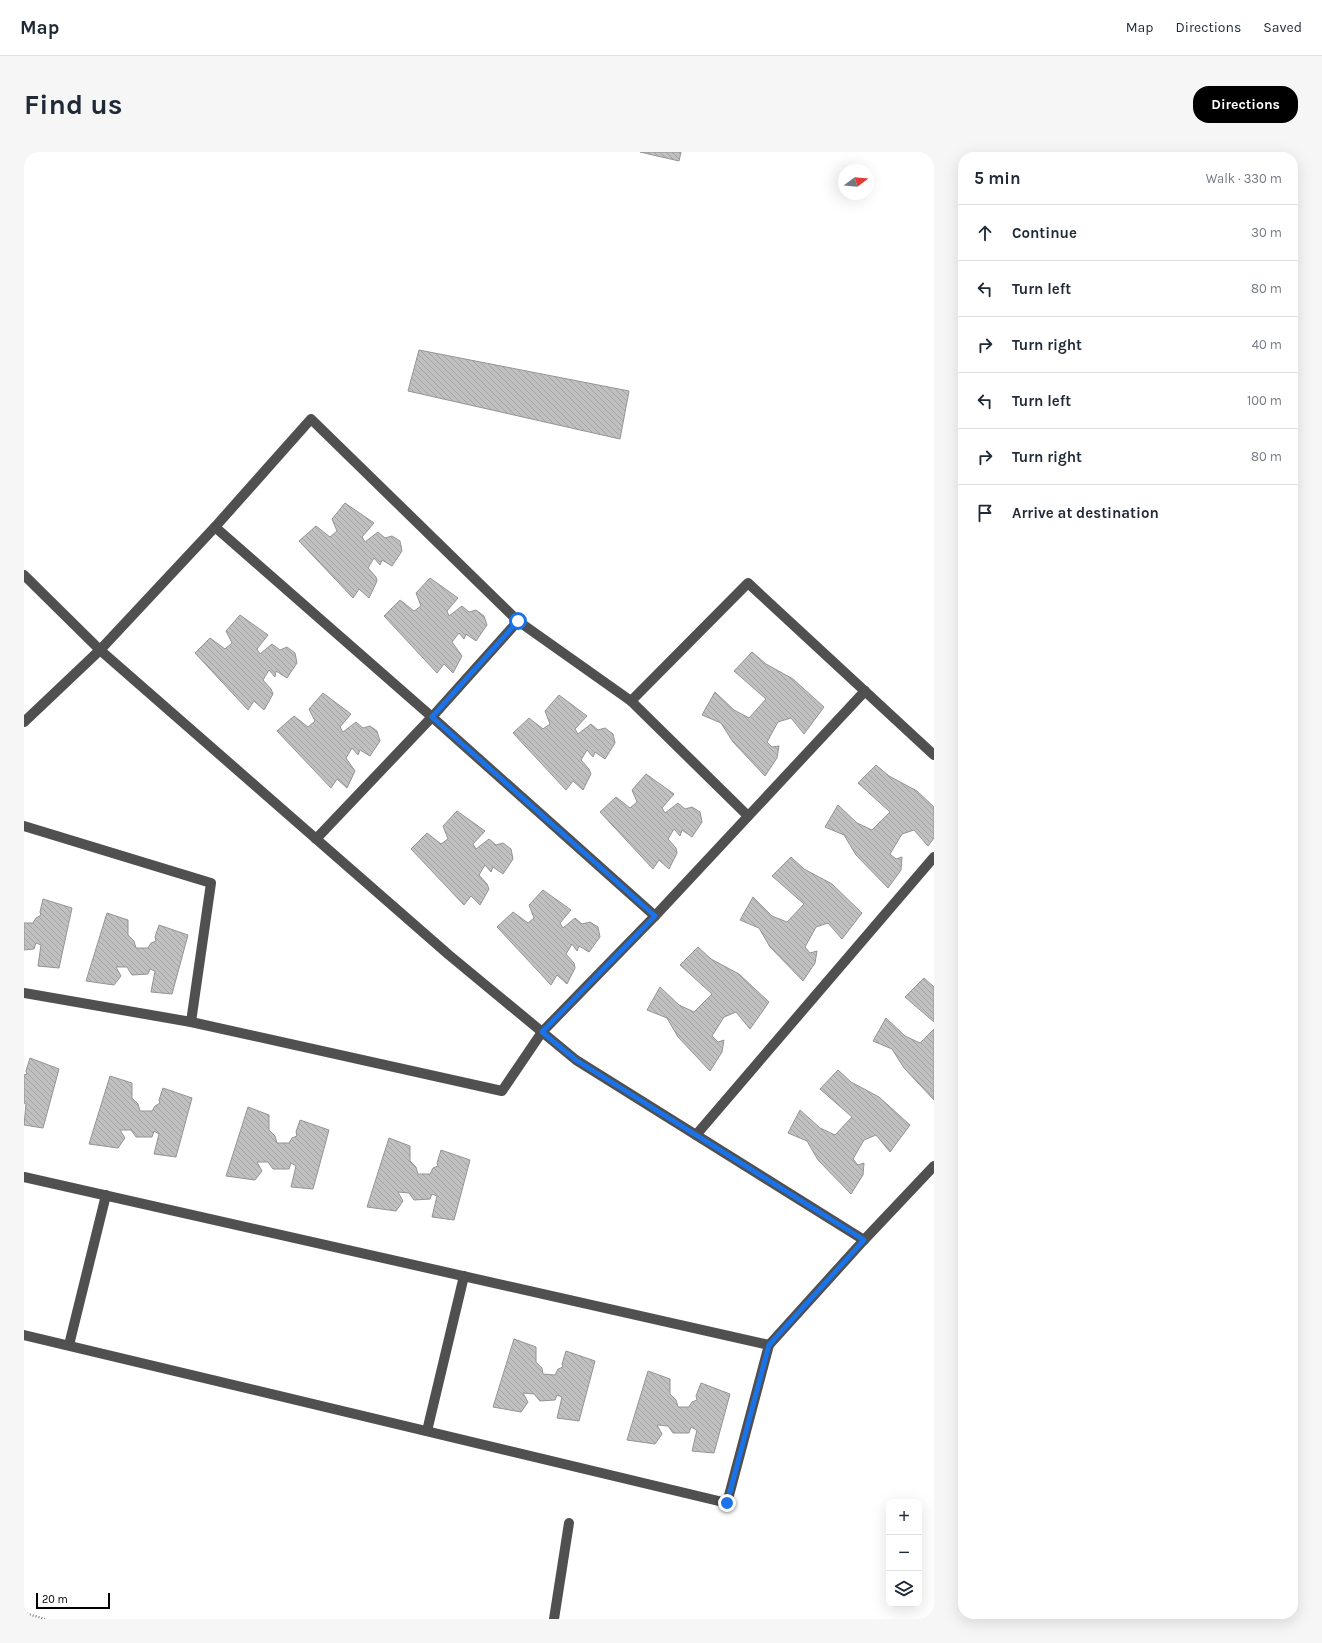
<!DOCTYPE html>
<html lang="en">
<head>
<meta charset="utf-8">
<style>
  body { margin:0; font-family:Karla,sans-serif; background:#f6f6f7; color:#1f2937 }
  .controls { position:absolute; right:12px; bottom:12px; display:grid; overflow:hidden; border-radius:8px; box-shadow:0 4px 16px #0002 }
  .controls button { width:36px; height:36px; display:grid; place-items:center; padding:0; border:0; border-bottom:1px solid #e0e1e3; background:#fff; color:#1f2937; font:20px sans-serif }
  .compass { position:absolute; left:814px; top:12px; width:36px; height:36px; border-radius:50%; background:#fff; box-shadow:0 4px 16px #0002; rotate:74deg }
  .scale { position:absolute; left:12px; bottom:10px; width:74px; box-sizing:border-box; padding-left:4px; border:2px solid #000; border-top:0; font-size:11px; line-height:14px; white-space:nowrap; color:#000; -webkit-text-stroke:3px #fff; paint-order:stroke }
  .stop { position:absolute; width:12px; height:12px; margin:-9px; border:3px solid #1a73e8; border-radius:50%; background:#fff }
  .stop.end { background:#1a73e8; border-color:#fff; box-shadow:0 1px 4px #0008 }
  .list { margin:0; padding:0; list-style:none }
  h2 { display:flex; justify-content:space-between; align-items:center; height:52px; margin:0; padding:0 16px; font-size:17px }
  h2 small { font-size:13px; font-weight:400; color:#747a83 }
  .list li { display:grid; grid-template-columns:26px 1fr auto; gap:12px; align-items:center; box-sizing:border-box; height:56px; padding:0 16px; border-top:1px solid #e0e1e3 }
  .list b { display:block; font-size:15px; white-space:nowrap }
  .list em { font-size:13px; font-style:normal; color:#747a83 }
  .icon { flex:none; width:22px; height:22px; fill:none; stroke:currentColor; stroke-width:2; stroke-linecap:round; stroke-linejoin:round }
  .map { position:relative; flex:none; width:910px; height:1467px; overflow:hidden; border-radius:16px }
  header { display:flex; align-items:center; gap:24px; box-sizing:border-box; height:56px; padding:0 20px; background:#fff; border-bottom:1px solid #e0e1e3 }
  header strong { font-size:19px }
  nav { display:flex; gap:22px; margin-inline-start:auto; font-size:14px }
  .intro { display:flex; align-items:center; justify-content:space-between; box-sizing:border-box; height:96px; padding:0 24px }
  h1 { margin:0; font-size:28px }
  .button { padding:10px 18px; border-radius:16px; background:#000; color:#fff; font-size:14px; font-weight:700 }
  main { display:flex; gap:24px; padding:0 24px }
  aside { flex:1; background:#fff; border-radius:16px; box-shadow:0 4px 16px #0002 }
  .map>svg:first-child { display:block }
  .building { fill:url(#building-back-hatch); stroke:#949494 }
  .lines { fill:none; stroke-linecap:round; stroke-linejoin:round }
  .path { stroke:#727272; stroke-width:2.5; stroke-dasharray:1 2; stroke-linecap:butt }
  .minor { stroke:#505050; stroke-width:10 }
  .route { stroke:#1a73e8; stroke-width:5 }
</style>
</head>
<body>
<header>
<strong>Map</strong>
<nav><a>Map</a><a>Directions</a><a>Saved</a></nav>
</header>
<div class="intro"><h1>Find us</h1><a class="button">Directions</a></div>
<main>
<div class="map">
<svg width="910" height="1467" viewBox="0 0 910 1467">
  <defs>
    <pattern id="building-back-hatch" width="6" height="6" patternUnits="userSpaceOnUse"><rect width="6" height="6" fill="#c0c0c0"/><path d="M-1 5l2 2M0 0l6 6M5-1l2 2" fill="none" stroke="#a3a3a3"/></pattern>
  </defs>
  <rect width="100%" height="100%" fill="#fff"/>
  <g class="building">
    <path d="M616,0H657L655,9Z"/>
    <path d="M395,198L605,239L596,287L384,239Z"/>
    <path d="M321,351L350,371L338,385L341,390L354,380L361,386L368,384L376,389L378,399L368,414L358,408L356,413L350,406L344,416L352,425L353,429L345,446L335,437L329,446L275,389L292,374L306,385L313,379L308,367Z"/>
    <path d="M406,426L434,446L423,459L425,464L438,454L445,460L452,458L460,464L463,473L452,489L442,482L440,487L435,481L428,490L438,504L429,521L420,512L413,521L360,464L376,448L390,459L397,454L392,441Z"/>
    <path d="M216,463L244,483L233,497L236,502L248,492L256,498L263,495L271,501L273,511L263,526L252,519L251,525L245,518L239,528L247,537L249,542L240,558L230,549L224,558L171,501L186,486L201,497L208,491L202,479Z"/>
    <path d="M728,500L742,512L769,527L800,555L780,582L767,566L754,570L743,590L748,595L755,594L753,606L741,624L709,590L697,571L678,563L691,540L710,558L725,566L742,547L710,519Z"/>
    <path d="M299,541L327,562L316,575L319,580L332,570L339,576L346,574L353,579L356,589L346,604L336,598L334,603L328,596L322,606L331,619L323,636L313,627L307,636L253,579L270,564L284,575L291,569L285,557Z"/>
    <path d="M535,543L563,564L551,577L554,582L567,572L574,578L581,576L589,582L591,591L581,607L571,600L569,605L563,598L557,608L565,617L567,622L559,638L549,629L542,638L489,581L505,566L519,577L526,572L521,559Z"/>
    <path d="M852,613L865,624L893,639L910,655V686L904,694L890,678L878,682L866,702L872,707L878,705L877,718L864,736L832,703L820,683L801,675L814,653L833,671L848,678L866,660L834,631Z"/>
    <path d="M622,622L650,642L638,656L641,661L654,651L661,657L668,655L676,660L678,670L668,685L658,678L656,684L650,677L644,687L652,696L653,701L645,717L635,708L629,717L576,660L592,645L606,656L613,650L608,638Z"/>
    <path d="M433,659L461,679L449,692L452,697L465,687L472,693L479,691L487,697L489,707L479,722L469,715L467,720L461,713L455,723L463,732L465,737L456,753L447,744L440,753L387,697L403,681L417,692L424,687L419,674Z"/>
    <path d="M767,705L780,717L808,732L838,761L818,787L804,771L792,775L781,795L786,801L793,799L791,811L779,829L746,795L735,776L716,768L729,745L748,764L763,770L780,752L748,724Z"/>
    <path d="M519,738L547,758L536,771L539,776L551,766L558,772L566,770L574,775L576,785L565,800L555,794L553,799L548,792L542,802L550,811L551,816L543,832L533,823L527,833L473,775L489,760L504,771L510,766L505,753Z"/>
    <path d="M19,747L48,756L35,816L14,814L17,793L12,791L10,797L0,798V771H9L12,766L17,763L16,760Z"/>
    <path d="M83,761L104,768V783L110,789L112,796H124L127,791L132,789L131,785L135,773L164,783L148,842L127,840L131,819L126,817L124,822L108,823L103,815H92L97,824L90,833L62,829Z"/>
    <path d="M674,795L687,807L715,822L745,850L726,877L712,860L700,865L688,884L694,890L700,888L698,900L686,919L654,885L643,866L623,858L636,835L655,853L670,860L688,842L656,813Z"/>
    <path d="M900,826L910,835V870L881,845Z"/>
    <path d="M862,866L881,884L896,891L910,877V948L880,916L868,897L849,889Z"/>
    <path d="M6,906L35,917L19,976L0,973L2,952L0,951V923L3,922L2,919Z"/>
    <path d="M814,918L827,930L855,945L886,973L866,1000L852,983L840,988L829,1007L834,1013L840,1011L839,1023L827,1042L794,1008L783,989L764,981L776,958L796,976L811,983L828,965L796,937Z"/>
    <path d="M86,924L108,931V946L114,952L116,959H128L131,954L136,951L135,948L139,936L168,946L152,1005L130,1002L135,982L130,979L128,985H112L107,978H96L101,986L94,996L65,992Z"/>
    <path d="M224,955L245,963V978L251,984L253,991H265L268,986L273,984L272,980L276,968L305,978L289,1037L267,1035L272,1014L267,1011L265,1017H249L244,1010H233L238,1019L231,1028L202,1024Z"/>
    <path d="M365,986L386,994V1009L392,1015L394,1022H406L409,1016L414,1014L413,1011L417,998L446,1008L430,1068L408,1065L413,1044L408,1042L406,1047L390,1048L385,1041L374,1040L379,1049L372,1059L343,1055Z"/>
    <path d="M490,1187L512,1195V1210L518,1216L519,1222L531,1223L534,1217L539,1215L538,1212L542,1199L571,1209L555,1269L533,1266L538,1245L533,1243L531,1248L516,1249L510,1242L499,1241L504,1250L497,1260L469,1255Z"/>
    <path d="M624,1219L646,1227V1242L652,1248L654,1255H665L668,1250L673,1248L672,1244L677,1231L706,1242L690,1301L668,1299L673,1278L667,1275L665,1281H649L644,1274L633,1273L638,1282L631,1292L603,1288Z"/>
  </g>
  <g class="lines">
    <path class="path" d="M0,1461L21,1467"/>
    <g class="minor">
      <path d="M191,375L408,565L631,764"/>
      <path d="M0,423L76,498L425,803L552,908L840,1088"/>
      <path d="M607,549L724,664"/>
      <path d="M0,570L76,498L191,375L287,267L494,469L607,549L724,431L910,603"/>
      <path d="M0,674L187,731L167,870"/>
      <path d="M292,687L408,565L494,469"/>
      <path d="M0,841L167,870L478,939L518,880L631,764L841,539"/>
      <path d="M672,983L910,705"/>
      <path d="M0,1025L745,1193"/>
      <path d="M0,1183L703,1351L745,1193L840,1088L910,1014"/>
      <path d="M45,1193L82,1043"/>
      <path d="M403,1279L440,1124"/>
      <path d="M530,1467L545,1371"/>
    </g>
  </g>
  <g class="lines">
    <path class="route" d="M494,469L408,565L631,764L518,880L552,908L840,1088L745,1193L703,1351"/>
  </g>
</svg>
<div class="controls">
<button>+</button>
<button>−</button>
<button><svg class="icon" aria-label="layers" viewBox="0 0 24 24"><path d="M12 4l9 5-9 5-9-5zM3 14l9 5 9-5"/></svg></button>
</div>
<svg class="compass" viewBox="-18 -18 36 36"><path d="M0-13l5 13h-10z" fill="#e53935"/><path d="M0 13l5-13h-10z" fill="#747a83"/></svg>
<div class="scale">20 m</div>
<div class="stop" style="left:494px;top:469px"></div>
<div class="stop end" style="left:703px;top:1351px"></div>
</div>
<aside>
<h2>5 min<small>Walk · 330 m</small></h2>
<ul class="list">
<li><svg class="icon" aria-label="ahead" viewBox="0 0 24 24"><path d="M12 20V5M6 11l6-6 6 6"/></svg><div><b>Continue</b></div><em>30 m</em></li>
<li><svg class="icon" aria-label="left" viewBox="0 0 24 24"><path d="M17 20v-9H6M10 6l-5 5 5 5"/></svg><div><b>Turn left</b></div><em>80 m</em></li>
<li><svg class="icon" aria-label="right" viewBox="0 0 24 24"><path d="M7 20v-9h11M14 6l5 5-5 5"/></svg><div><b>Turn right</b></div><em>40 m</em></li>
<li><svg class="icon" aria-label="left" viewBox="0 0 24 24"><path d="M17 20v-9H6M10 6l-5 5 5 5"/></svg><div><b>Turn left</b></div><em>100 m</em></li>
<li><svg class="icon" aria-label="right" viewBox="0 0 24 24"><path d="M7 20v-9h11M14 6l5 5-5 5"/></svg><div><b>Turn right</b></div><em>80 m</em></li>
<li><svg class="icon" aria-label="arrive" viewBox="0 0 24 24"><path d="M6 21V4h12l-3 4 3 4H6"/></svg><div><b>Arrive at destination</b></div></li>
</ul>
</aside>
</main>
</body>
</html>
